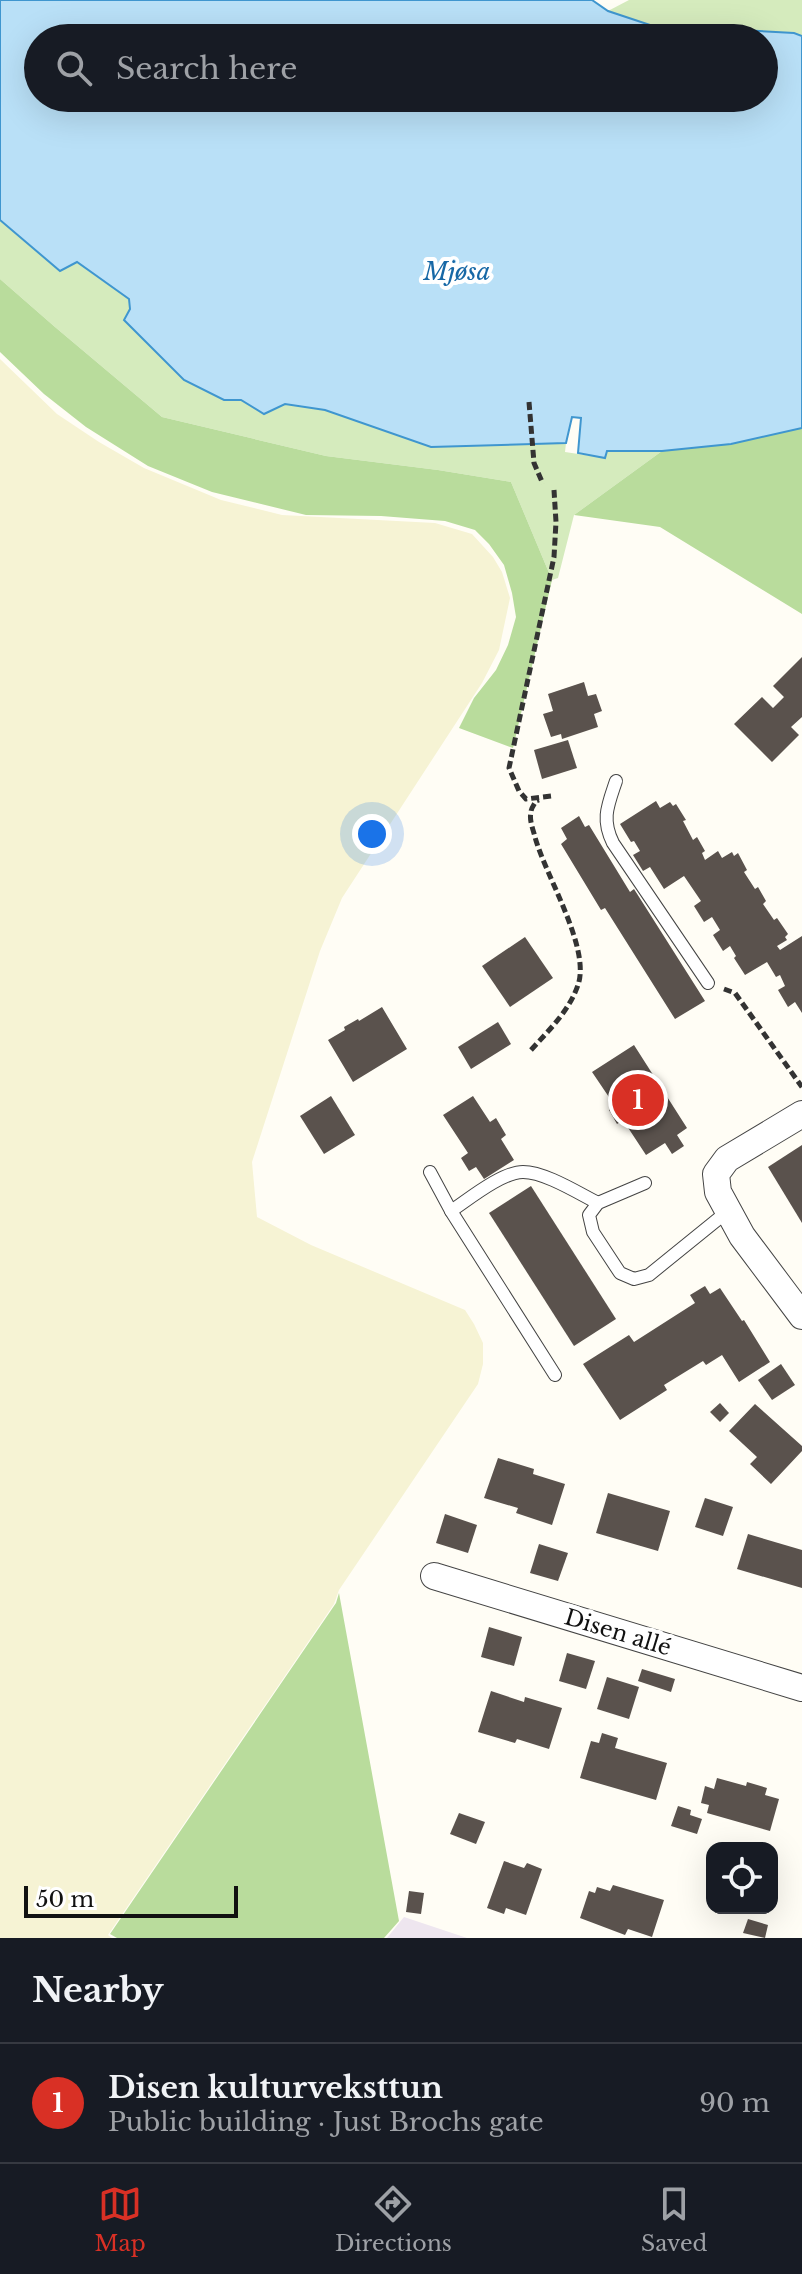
<!DOCTYPE html>
<html lang="en">
<head>
<meta charset="utf-8">
<style>
  body { margin:0; font-family:"Libre Baskerville",serif; background:#20242c; color:#f1f3f6 }
  .controls { position:absolute; right:24px; bottom:24px; display:grid; overflow:hidden; border-radius:16px; box-shadow:0 8px 32px #0002 }
  .controls button { width:72px; height:72px; display:grid; place-items:center; padding:0; border:0; border-bottom:2px solid #363941; background:#171b24; color:#f1f3f6; font:40px sans-serif }
  .scale { position:absolute; left:24px; bottom:20px; width:214px; box-sizing:border-box; padding-left:8px; border:4px solid #111; border-top:0; font-size:22px; line-height:28px; white-space:nowrap; color:#111; -webkit-text-stroke:6px #fff; paint-order:stroke }
  .you { position:absolute; left:372px; top:834px; width:28px; height:28px; margin:-20px; border:6px solid #fff; border-radius:50%; background:#1a73e8; box-shadow:0 0 0 12px #1a73e833 }
  .badge { display:grid; place-items:center; width:52px; height:52px; border-radius:50%; background:#d93025; color:#fff; font-size:26px; font-weight:700 }
  .pin { position:absolute; translate:-50% -50%; border:4px solid #fff; box-shadow:0 2px 8px #0006 }
  .list { margin:0; padding:0; list-style:none }
  h2 { display:flex; justify-content:space-between; align-items:center; height:104px; margin:0; padding:0 32px; font-size:34px }
  h2 small { font-size:26px; font-weight:400; color:#9ea1a6 }
  .list li { display:grid; grid-template-columns:52px 1fr auto; gap:24px; align-items:center; box-sizing:border-box; height:120px; padding:0 32px; border-top:2px solid #363941 }
  .list b { display:block; font-size:30px; white-space:nowrap }
  .list p { margin:0; font-size:26px; white-space:nowrap; color:#9ea1a6 }
  .list em { font-size:26px; font-style:normal; color:#9ea1a6 }
  .icon { flex:none; width:44px; height:44px; fill:none; stroke:currentColor; stroke-width:2; stroke-linecap:round; stroke-linejoin:round }
  .map { position:relative; flex:none; width:802px; height:1938px; overflow:hidden }
  .search { position:absolute; background:#171b24; box-shadow:0 8px 32px #0002; left:24px; right:24px; top:24px; height:88px; display:flex; align-items:center; gap:20px; box-sizing:border-box; padding:0 28px; border-radius:44px; color:#9ea1a6; font-size:30px }
  .sheet { height:224px; background:#171b24 }
  nav { display:flex; justify-content:space-around; align-items:center; box-sizing:border-box; height:112px; border-top:2px solid #363941; background:#171b24; font-size:22px; color:#9ea1a6 }
  nav a { display:grid; justify-items:center; gap:4px }
  nav .on { color:#d93025 }
  .map>svg:first-child { display:block }
  .industrial { fill:#eee6ef }
  .farmland { fill:#f6f3d4 }
  .green { fill:#d5ebbd }
  .forest { fill:#b9dc9c }
  .water { fill:#b9e0f7; stroke:#3f96cf; stroke-width:2; fill-rule:evenodd }
  .building { fill:#5a524d }
  .lines { fill:none; stroke-linecap:round; stroke-linejoin:round }
  .service-casing { stroke:#444; stroke-width:14 }
  .minor-casing { stroke:#444; stroke-width:28 }
  .path { stroke:#333; stroke-width:5; stroke-dasharray:8 4; stroke-linecap:butt }
  .service { stroke:#fff; stroke-width:12 }
  .minor { stroke:#fff; stroke-width:26 }
  .labels { text-anchor:middle; stroke-width:8; stroke-linejoin:round; paint-order:stroke }
  .street-label { font-size:22px; fill:#111; stroke:#fff }
  .water-label { font-size:24px; font-style:italic; fill:#1768a6; stroke:#fff }
</style>
</head>
<body>
<div class="map">
<svg width="802" height="1938" viewBox="0 0 802 1938">
  <rect width="100%" height="100%" fill="#fffdf5"/>
  <path class="industrial" d="M404,1917L467,1938H387Z"/>
  <path class="farmland" d="M0,359L57,414L99,442L144,468L221,500L282,515L435,523L472,534L493,557L502,572L510,598L499,650L482,683L342,898L320,951L252,1162L257,1217L311,1245L465,1310L474,1324L483,1343V1364L478,1384L339,1590L334,1604L274,1692L108,1935L112,1938H0Z"/>
  <g class="green">
    <path d="M629,0H802V36L794,33L650,25L608,11Z"/>
    <path d="M0,220L60,271L77,262C94,276 112,286 129,299L130,309L223,400H241L263,414L285,404L325,410L362,422L477,445L566,443L565,452L605,458L606,451H662L574,515L558,578L552,580L511,482L438,470L326,456L162,417L55,327L0,279Z"/>
  </g>
  <g class="forest">
    <path d="M0,279L55,327L162,417L326,456L438,470L511,482L552,580L513,748L459,728L474,698L496,670L508,645L516,617L512,593L504,565L489,544L475,530L445,521L381,516L306,515L212,492L148,466L86,427L44,394L0,352Z"/>
    <path d="M802,428V614L660,527L574,515L662,451L731,444Z"/>
    <path d="M339,1593L399,1921L384,1938H117L110,1934L336,1603Z"/>
  </g>
  <path class="water" d="M0,0H592L608,11L650,25L794,33L802,36V428L731,444L662,451H607L605,458L578,453L581,418L572,417L566,443L431,447L325,410L285,404L264,414L241,400H224L184,380L124,320L130,309L129,299L77,262L60,271L0,220ZM38,38H764V98H38Z"/>
  <g class="building">
    <path d="M802,657V717L791,727L799,735L772,762L734,724L762,697L773,708L784,697L773,686Z"/>
    <path d="M584,682L588,696L596,694L602,711L594,714L598,727L562,739L561,734L551,737L543,714L553,711L548,694Z"/>
    <path d="M568,740L577,768L542,779L534,750Z"/>
    <path d="M656,801L660,808L670,802L673,806L676,804L686,820L683,821L693,840L697,837L705,851L702,853L705,860L718,851L722,858L732,852L734,856L738,853L747,870L744,872L755,889L758,887L766,901L763,904L774,920L777,918L788,934L785,937L787,940L777,946L780,950L802,936V1013L795,1002L788,1007L778,990L785,986L780,975L776,977L767,962L745,975L734,958L736,956L730,946L723,951L713,935L720,930L712,917L704,922L694,906L701,901L684,876L664,889L650,867L643,871L633,855L640,851L634,841L631,842L620,824Z"/>
    <path d="M579,816L585,827L589,825L630,892L634,889L705,1001L675,1019L605,908L601,910L561,844L567,839L561,828Z"/>
    <path d="M525,937L553,978L510,1007L482,966Z"/>
    <path d="M382,1007L407,1049L353,1082L328,1040L345,1030L344,1027L358,1019L359,1021Z"/>
    <path d="M498,1022L511,1044L471,1069L458,1047Z"/>
    <path d="M634,1045L687,1128L677,1135L684,1146L672,1154L665,1143L646,1155L623,1120L617,1124L609,1110L615,1106L592,1072Z"/>
    <path d="M331,1096L355,1135L324,1154L300,1116Z"/>
    <path d="M473,1096L490,1122L496,1118L506,1135L501,1139L514,1160L484,1179L476,1167L469,1171L461,1158L468,1153L443,1115Z"/>
    <path d="M802,1145V1223L768,1167Z"/>
    <path d="M531,1186L616,1319L574,1346L489,1213Z"/>
    <path d="M705,1286L710,1294L720,1288L742,1321L744,1320L770,1362L739,1382L722,1355L706,1365L703,1361L664,1385L667,1390L620,1420L583,1364L629,1335L634,1342L695,1303L690,1295Z"/>
    <path d="M781,1364L795,1385L772,1400L758,1380Z"/>
    <path d="M720,1403L729,1413L720,1422L710,1412Z"/>
    <path d="M755,1404L802,1446V1451L771,1484L750,1464L757,1457L729,1431Z"/>
    <path d="M498,1458L534,1469L533,1474L565,1484L552,1525L516,1513L518,1508L484,1498Z"/>
    <path d="M608,1493L670,1511L658,1551L596,1533Z"/>
    <path d="M705,1498L733,1507L723,1536L695,1527Z"/>
    <path d="M445,1514L477,1525L468,1553L436,1543Z"/>
    <path d="M748,1534L802,1550V1588L737,1569Z"/>
    <path d="M539,1544L568,1553L558,1581L530,1573Z"/>
    <path d="M489,1627L522,1637L514,1666L481,1657Z"/>
    <path d="M567,1653L595,1661L586,1689L559,1681Z"/>
    <path d="M642,1669L675,1679L671,1692L638,1681Z"/>
    <path d="M607,1677L639,1687L629,1719L597,1709Z"/>
    <path d="M491,1691L524,1702L525,1697L562,1708L549,1749L517,1739L515,1743L478,1732Z"/>
    <path d="M602,1733L618,1738L615,1748L667,1763L656,1800L580,1778L591,1741L599,1743Z"/>
    <path d="M717,1778L746,1786L747,1782L767,1788L765,1795L779,1799L770,1831L707,1813L709,1805L701,1803L705,1786L714,1789Z"/>
    <path d="M678,1806L691,1810L690,1815L702,1819L697,1834L671,1826Z"/>
    <path d="M459,1813L485,1822L476,1844L450,1834Z"/>
    <path d="M504,1861L524,1868L527,1863L542,1869L526,1915L506,1908L504,1914L487,1908Z"/>
    <path d="M613,1885L664,1900L652,1937L628,1929L625,1935L580,1918L589,1891L595,1893L597,1887L610,1891Z"/>
    <path d="M409,1891L424,1893L421,1914L406,1912Z"/>
    <path d="M748,1919L768,1925L765,1938L743,1933Z"/>
  </g>
  <g class="lines">
    <g class="service-casing">
      <g id="service">
        <path d="M616,781C608,805 601,819 613,843L708,983"/>
        <path d="M430,1172L451,1211L555,1375"/>
        <path d="M645,1183L598,1203L589,1215L593,1232L620,1273L634,1279L649,1275L728,1211"/>
        <path d="M451,1211C469,1199 502,1172 523,1172C545,1172 578,1193 598,1203"/>
      </g>
    </g>
    <g class="minor-casing">
      <g id="minor">
        <path d="M802,1114L727,1159L716,1174L718,1192L742,1236L802,1316"/>
        <path d="M434,1576L802,1688"/>
      </g>
    </g>
    <g class="path">
      <path d="M529,402L534,463L543,484"/>
      <path d="M551,796L526,799L519,791L509,768L554,557L556,522L554,490"/>
      <path d="M724,989L735,993L802,1087"/>
      <path d="M531,1050C550,1029 569,1011 578,985C591,948 545,875 535,837C533,829 529,820 531,812C531,808 534,805 536,801L539,800"/>
    </g>
    <use href="#service" class="service"/>
    <use href="#minor" class="minor"/>
  </g>
  <g class="labels">
    <g class="street-label">
      <text transform="translate(618 1632) rotate(17)" y="8">Disen allé</text>
    </g>
    <g class="water-label">
      <text x="457" y="280">Mjøsa</text>
    </g>
  </g>
</svg>
<div class="controls">
<button><svg class="icon" aria-label="locate" viewBox="0 0 24 24"><circle cx="12" cy="12" r="6"/><path d="M12 2v4M12 18v4M2 12h4M18 12h4"/></svg></button>
</div>
<div class="scale">50 m</div>
<div class="you"></div>
<div class="pin badge" style="left:638px;top:1100px">1</div>
<div class="search"><svg class="icon" aria-label="search" viewBox="0 0 24 24"><circle cx="10" cy="10" r="6"/><path d="M15 15l6 6"/></svg>Search here</div>
</div>
<section class="sheet">
<h2>Nearby<small></small></h2>
<ul class="list">
<li><span class="badge">1</span><div><b>Disen kulturveksttun</b><p>Public building · Just Brochs gate</p></div><em>90 m</em></li>
</ul>
</section>
<nav>
<a class="on"><svg class="icon" aria-label="map" viewBox="0 0 24 24"><path d="M3 6l6-2 6 2 6-2v14l-6 2-6-2-6 2zM9 4v14M15 6v14"/></svg>Map</a>
<a><svg class="icon" aria-label="directions" viewBox="0 0 24 24"><path d="M12 3l9 9-9 9-9-9zM9 14v-3h6M13 9l2 2-2 2"/></svg>Directions</a>
<a><svg class="icon" aria-label="saved" viewBox="0 0 24 24"><path d="M7 4h10v16l-5-4-5 4z"/></svg>Saved</a>
</nav>
</body>
</html>
